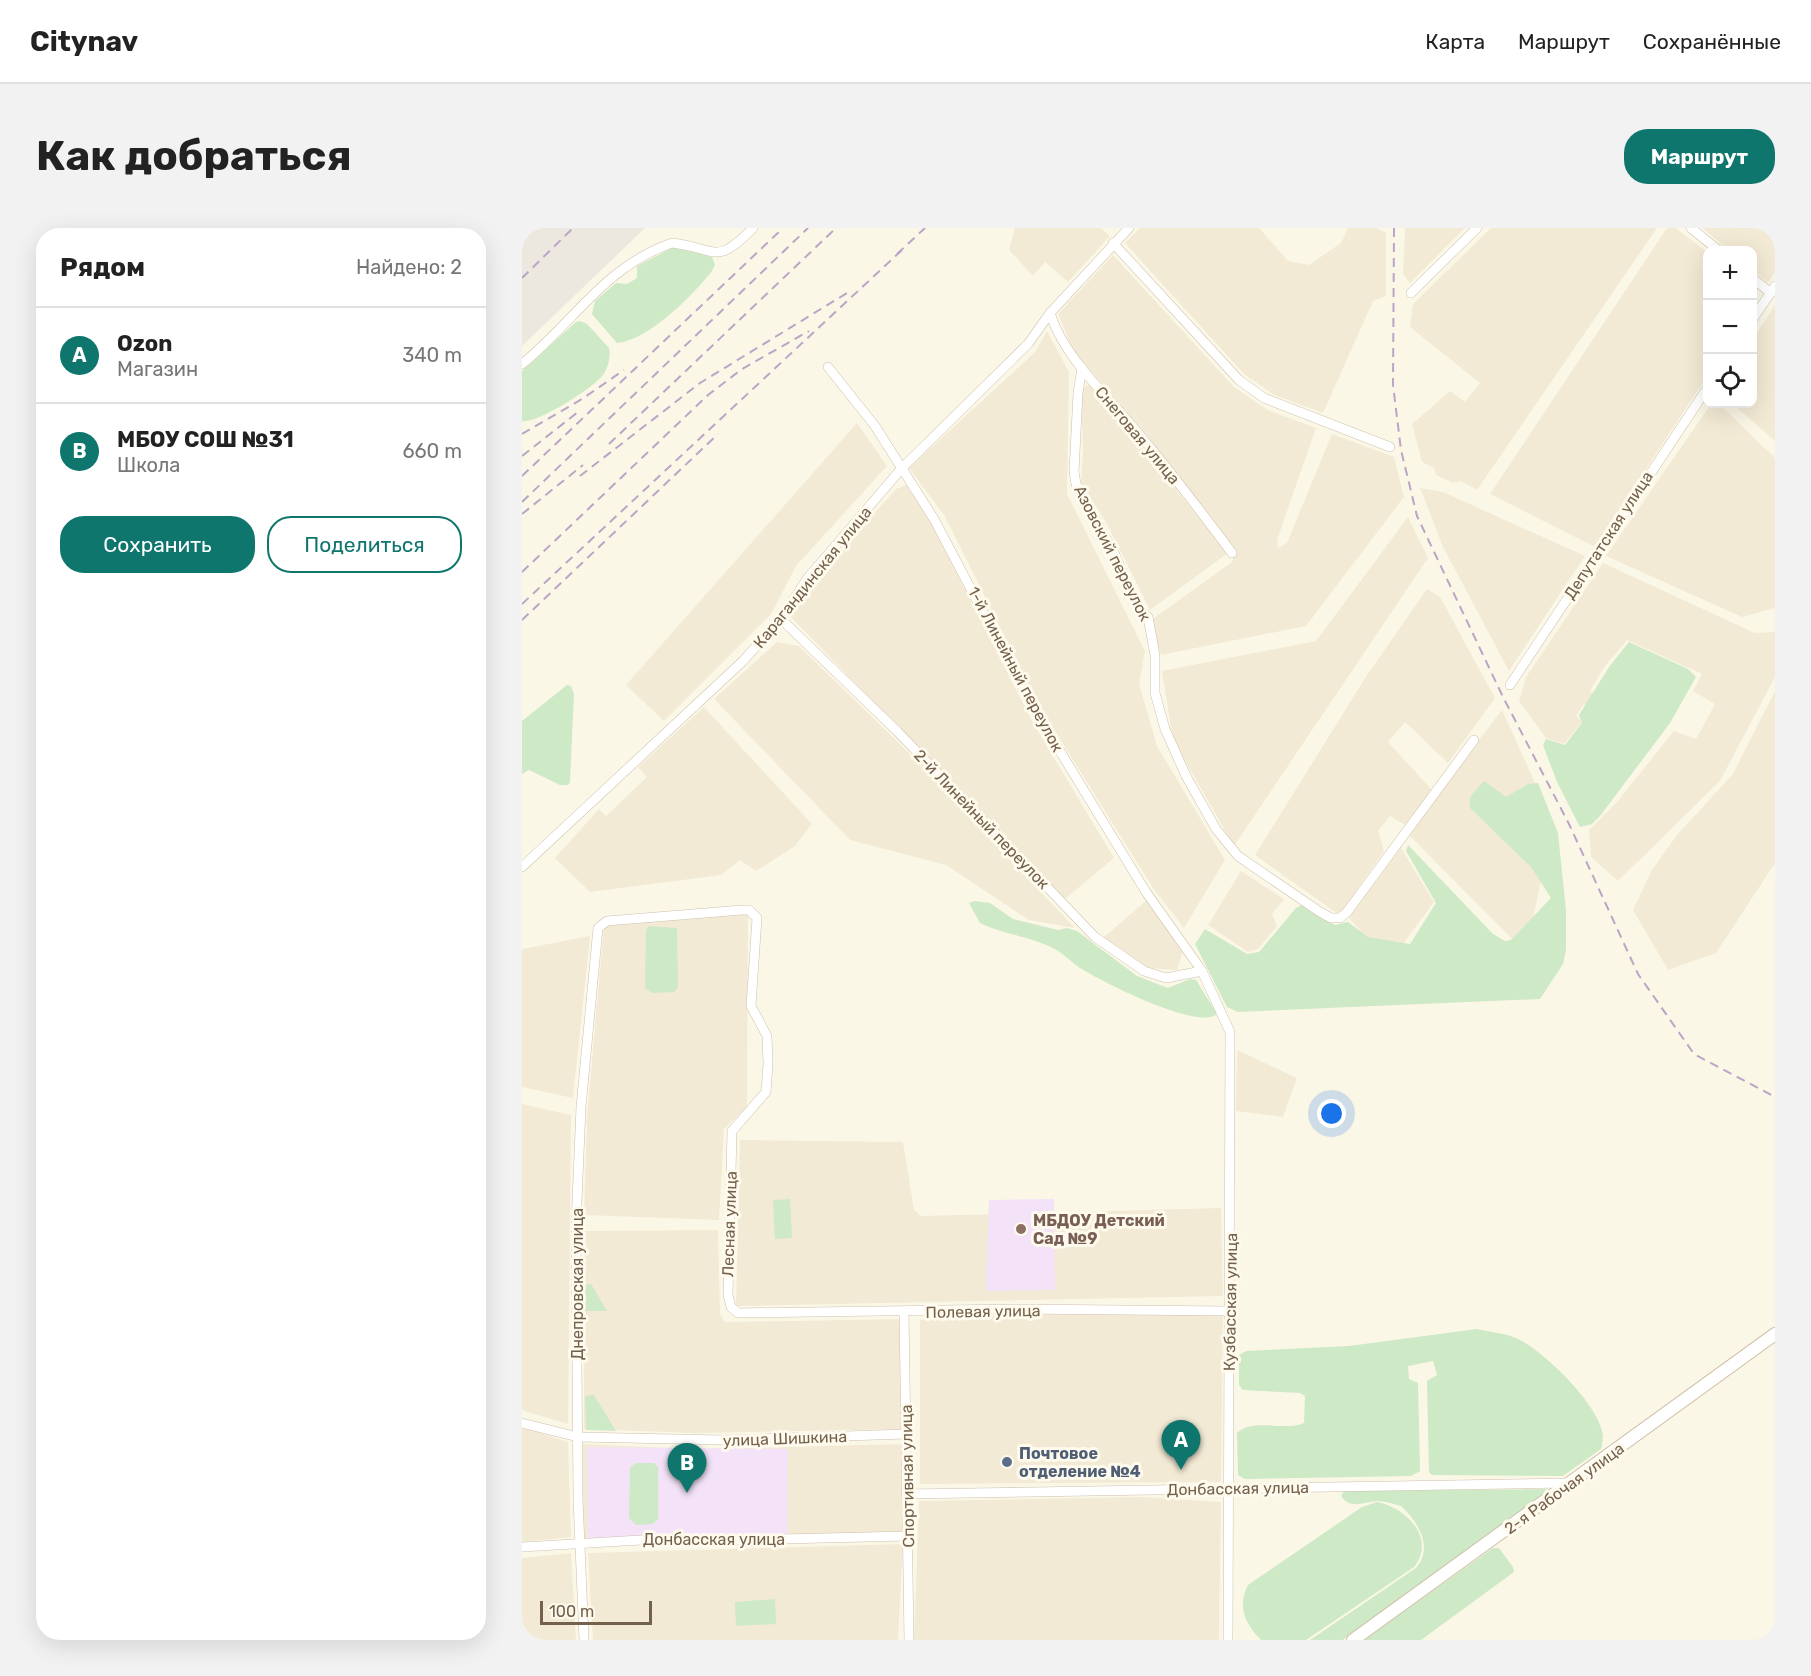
<!DOCTYPE html>
<html lang="ru">
<head>
<meta charset="utf-8">
<style>
  body { margin:0; font-family:Rubik,sans-serif; background:#f2f2f2; color:#222 }
  .controls { position:absolute; right:18px; top:18px; display:grid; overflow:hidden; border-radius:12px; box-shadow:0 6px 24px #0002 }
  .controls button { width:54px; height:54px; display:grid; place-items:center; padding:0; border:0; border-bottom:2px solid #e0e0e0; background:#fff; color:#222; font:30px sans-serif }
  .scale { position:absolute; left:18px; bottom:15px; width:112px; box-sizing:border-box; padding-left:6px; border:3px solid #74614c; border-top:0; font-size:16px; line-height:21px; white-space:nowrap; color:#74614c; -webkit-text-stroke:4px #fefaed; paint-order:stroke }
  .you { position:absolute; left:810px; top:886px; width:21px; height:21px; margin:-15px; border:4px solid #fff; border-radius:50%; background:#1a73e8; box-shadow:0 0 0 9px #1a73e833 }
  .badge { display:grid; place-items:center; width:39px; height:39px; border-radius:50%; background:#0f766e; color:#fff; font-size:20px; font-weight:700 }
  .pin { position:absolute; translate:-50% -50px; filter:drop-shadow(0 2px 3px #0008) }
  .pin::after { content:''; position:absolute; top:32px; width:21px; height:18px; background:inherit; clip-path:polygon(0 0,100% 0,50% 100%) }
  .list { margin:0; padding:0; list-style:none }
  h2 { display:flex; justify-content:space-between; align-items:center; height:78px; margin:0; padding:0 24px; font-size:26px }
  h2 small { font-size:20px; font-weight:400; color:#767676 }
  .list li { display:grid; grid-template-columns:39px 1fr auto; gap:18px; align-items:center; box-sizing:border-box; height:96px; padding:0 24px; border-top:2px solid #e0e0e0 }
  .list b { display:block; font-size:22px; white-space:nowrap }
  .list p { margin:0; font-size:20px; white-space:nowrap; color:#767676 }
  .list em { font-size:20px; font-style:normal; color:#767676 }
  .actions { display:flex; gap:12px; padding:18px 24px }
  .actions a { flex:1; padding:14px 0; border:2px solid #0f766e; border-radius:24px; text-align:center; font-size:21px; color:#0f766e }
  .actions .main { background:#0f766e; color:#fff }
  .icon { flex:none; width:33px; height:33px; fill:none; stroke:currentColor; stroke-width:2; stroke-linecap:round; stroke-linejoin:round }
  .map { position:relative; flex:none; width:1253px; height:1412px; overflow:hidden; border-radius:24px }
  header { display:flex; align-items:center; gap:36px; box-sizing:border-box; height:84px; padding:0 30px; background:#fff; border-bottom:2px solid #e0e0e0 }
  header strong { font-size:28px }
  nav { display:flex; gap:33px; margin-inline-start:auto; font-size:21px }
  .intro { display:flex; align-items:center; justify-content:space-between; box-sizing:border-box; height:144px; padding:0 36px }
  h1 { margin:0; font-size:42px }
  .button { padding:15px 27px; border-radius:24px; background:#0f766e; color:#fff; font-size:21px; font-weight:700 }
  main { display:flex; gap:36px; padding:0 36px }
  aside { flex:1; background:#fff; border-radius:24px; box-shadow:0 6px 24px #0002 }
  .map>svg:first-child { display:block }
  .residential { fill:#f3ead5 }
  .industrial { fill:#ece8e0 }
  .education { fill:#f4e3f8 }
  .green { fill:#cee9c5 }
  .lines { fill:none; stroke-linecap:round; stroke-linejoin:round }
  .street-casing { stroke:#cdc0ad; stroke-width:10 }
  .secondary-casing { stroke:#d0c1aa; stroke-width:14 }
  .street { stroke:#fff; stroke-width:9 }
  .secondary { stroke:#fff; stroke-width:12 }
  .rail { stroke:#bba5c5; stroke-width:2; stroke-dasharray:9 6; stroke-linecap:butt }
  .education-dot { fill:#8d6e63; stroke:#fefaed; stroke-width:2 }
  .service-dot { fill:#5c6f8a; stroke:#fefaed; stroke-width:2 }
  .labels { text-anchor:middle; stroke-width:6; stroke-linejoin:round; paint-order:stroke }
  .street-label { font-size:16px; fill:#74614c; stroke:#fefaed }
  .education-label { font-size:16px; font-weight:bold; fill:#785e54; stroke:#fefaed; text-anchor:start }
  .service-label { font-size:16px; font-weight:bold; fill:#4e5e75; stroke:#fefaed; text-anchor:start }
</style>
</head>
<body>
<header>
<strong>Citynav</strong>
<nav><a>Карта</a><a>Маршрут</a><a>Сохранённые</a></nav>
</header>
<div class="intro"><h1>Как добраться</h1><a class="button">Маршрут</a></div>
<main>
<aside>
<h2>Рядом<small>Найдено: 2</small></h2>
<ul class="list">
<li><span class="badge">A</span><div><b>Ozon</b><p>Магазин</p></div><em>340 m</em></li>
<li><span class="badge">B</span><div><b>МБОУ СОШ №31</b><p>Школа</p></div><em>660 m</em></li>
</ul>
<div class="actions"><a class="main">Сохранить</a><a>Поделиться</a></div>
</aside>
<div class="map">
<svg width="1253" height="1412" viewBox="0 0 1253 1412">
  <rect width="100%" height="100%" fill="#fbf7e7"/>
  <g class="residential">
    <path d="M493,0H579L588,8L546,54L523,34L511,48L487,22Z"/>
    <path d="M618,0H737L766,33L787,37L819,15L826,0H855L864,5V68L851,73L801,185L752,167L722,146L603,15Z"/>
    <path d="M883,0H943L888,55L881,46Z"/>
    <path d="M969,0H1135L955,262L939,253L931,255L914,247L912,240L900,234L890,196L928,163L943,174L958,155L888,99L891,76Z"/>
    <path d="M1145,0H1154L1185,24V148L1073,319L968,266Z"/>
    <path d="M1180,0H1253V44L1246,55L1231,42L1230,22H1207Z"/>
    <path d="M591,27L712,159L746,182L794,200L755,312L756,320L765,315L810,206L872,229L882,269L784,398L639,427L628,393L710,334L714,325L624,205L552,124L536,86Z"/>
    <path d="M1253,77V213L1211,176H1230L1231,111Z"/>
    <path d="M525,103L547,144L545,266L623,423L617,456L635,518L703,632L662,700L631,660L518,479L422,287L387,240L513,124Z"/>
    <path d="M567,156L706,325L628,382L585,296L559,254L561,223L559,163Z"/>
    <path d="M1189,176H1197L1253,230V380L1220,389L1084,328Z"/>
    <path d="M335,195L365,238L274,338L249,386L142,493L104,457Z"/>
    <path d="M384,257L408,293L510,493L592,630L543,671L269,389L292,353L374,261Z"/>
    <path d="M898,260L921,264L1063,328L987,443L921,319Z"/>
    <path d="M886,289L906,330L712,618L651,512L640,443L794,413Z"/>
    <path d="M1081,335L1233,405L1253,404V449L1198,553L1096,653L1069,629L1067,602L1095,574L1152,503L1174,511L1193,476L1171,463L1180,446L1105,412L1083,438L1068,463L1083,473L1075,485L1062,476L1054,488L1060,494L1042,516L1024,510L997,473L1004,449Z"/>
    <path d="M905,361L918,369L973,470L926,535L883,494L866,514L910,562L883,597L868,588L856,603L862,623L817,687L733,627L845,447Z"/>
    <path d="M255,414L277,418L380,518L553,700L507,692L424,637L328,612L192,471Z"/>
    <path d="M1253,463V635L1194,725L1146,742L1111,682L1130,642L1155,607L1211,546Z"/>
    <path d="M182,479L290,596L273,618L234,643L218,632L199,647L68,664L33,630L77,581L84,588L125,549L116,539Z"/>
    <path d="M980,482L1031,594L1004,725L885,605Z"/>
    <path d="M879,620L912,674L881,716L845,710L827,690Z"/>
    <path d="M719,643L762,671L750,686L755,698L736,721L726,724L686,697Z"/>
    <path d="M625,672L661,722L655,742L625,740L581,710Z"/>
    <path d="M226,685L225,879L202,901L197,992L62,987L65,889L82,698L89,695Z"/>
    <path d="M68,708L51,870L0,859V721Z"/>
    <path d="M715,822L775,850L761,889L714,883Z"/>
    <path d="M0,876L49,887L46,1196L0,1182Z"/>
    <path d="M218,912L381,914L392,982L399,988L699,980L701,1068L214,1078Z"/>
    <path d="M196,1002L198,1086L203,1094L382,1091L383,1201L172,1205L62,1201V1003Z"/>
    <path d="M701,1085L699,1254L398,1256V1092L488,1087Z"/>
    <path d="M0,1199L46,1214L49,1309L0,1314Z"/>
    <path d="M61,1216L173,1221L381,1216L382,1305L61,1313Z"/>
    <path d="M620,1269L699,1274L697,1412H392L397,1273Z"/>
    <path d="M381,1316L376,1412H71L66,1325Z"/>
    <path d="M49,1325L54,1412H0V1330Z"/>
  </g>
  <path class="industrial" d="M0,0H123L0,118Z"/>
  <g class="education">
    <path d="M532,971L533,1062L464,1063L467,972Z"/>
    <path d="M65,1219L266,1221L265,1308L66,1311Z"/>
  </g>
  <g class="green">
    <path d="M152,19L190,29L193,37L190,43C170,68 127,112 95,115L70,86L73,73L94,55L105,56L115,50V38Z"/>
    <path d="M58,93L65,96L87,120C89,128 86,140 81,147C71,160 15,196 0,193V143L54,94Z"/>
    <path d="M1107,414L1166,441L1174,449L1148,495L1078,588L1070,596L1058,599L1035,554L1021,517L1024,511L1043,517L1060,495L1057,487L1087,439Z"/>
    <path d="M45,457L49,458L52,466L48,554L46,557H38L7,542L0,546V493Z"/>
    <path d="M962,553L984,569L1006,556L1016,555L1036,605L1044,682V722L1041,736L1018,771L716,784L705,779L673,716L683,701L725,726L737,724L774,680L780,677L813,697L826,694L846,709L888,716L914,675L884,623L886,617L971,706L983,713L989,712L1029,670L1009,639L948,580V569Z"/>
    <path d="M452,673L468,675L491,691L536,702L545,700L555,703L615,748L646,760L668,751L674,752L695,786C676,803 579,753 558,740C550,735 544,728 536,723C513,709 482,707 458,695L447,675Z"/>
    <path d="M127,698L155,700L156,759L152,764L130,765L123,760L124,702Z"/>
    <path d="M268,971L270,1010L253,1011L251,972Z"/>
    <path d="M69,1056L85,1083H62L63,1057Z"/>
    <path d="M955,1101C967,1104 984,1105 996,1111C1023,1124 1077,1177 1081,1207C1081,1211 1080,1217 1079,1221L1041,1248L910,1247L907,1244L905,1153L915,1147L911,1133L886,1138L887,1151L896,1155L898,1243L889,1248L723,1251L716,1247L715,1205C732,1189 762,1204 782,1195L783,1168L778,1165L721,1162L717,1157V1127L724,1123L827,1118Z"/>
    <path d="M72,1167L94,1203L64,1202L63,1168Z"/>
    <path d="M114,1235H132L136,1239V1291L131,1296L114,1297L107,1290L108,1240Z"/>
    <path d="M1028,1261L821,1412H788L894,1340C912,1319 896,1294 879,1278C871,1276 864,1273 855,1273C841,1274 829,1282 819,1268L822,1263Z"/>
    <path d="M855,1274C883,1279 915,1310 892,1339L784,1412H739C723,1396 715,1378 726,1357L840,1279Z"/>
    <path d="M971,1320H977L991,1339L992,1344L899,1412H842Z"/>
    <path d="M253,1371L254,1396L214,1398L213,1374Z"/>
  </g>
  <g class="lines">
    <g class="street-casing">
      <g id="street">
        <path d="M1169,0L1196,22"/>
        <path d="M591,15L717,152L742,170L868,219"/>
        <path d="M1230,50L1249,65"/>
        <path d="M889,65L955,0"/>
        <path d="M528,85C543,132 587,169 617,206C650,245 680,285 710,325"/>
        <path d="M1230,92L1253,58"/>
        <path d="M0,136C53,93 82,39 150,15C195,20 193,39 231,0"/>
        <path d="M306,139L353,198L412,291L511,479L624,664L680,743L708,804L706,1412"/>
        <path d="M560,140L556,165L552,244L554,256L593,327L617,381L626,389L633,427V465L643,501L664,548L694,601L716,628L798,684L809,690H818L825,684L952,512"/>
        <path d="M259,391L375,503L573,709L622,743L644,750L680,743"/>
        <path d="M988,457L1186,159"/>
        <path d="M0,639L221,433L259,391L285,351L380,240L506,116L528,85L607,0"/>
        <path d="M382,1084L387,1412"/>
        <path d="M0,1195L56,1209L201,1212L384,1206"/>
        <path d="M384,1266L1046,1255"/>
        <path d="M0,1319L119,1312L179,1313L385,1308"/>
        <path d="M62,1412L56,1271L54,997L59,879L76,700L85,693L220,682H227L235,690L229,778L245,808L246,835L244,864L210,903L206,1067L209,1079L216,1085L491,1081L707,1083"/>
      </g>
    </g>
    <g class="secondary-casing">
      <path id="secondary" d="M831,1412L1253,1106"/>
    </g>
    <use href="#street" class="street"/>
    <use href="#secondary" class="secondary"/>
    <g class="rail">
      <path d="M872,0L871,157L879,222L895,288L981,469L1047,596L1116,746L1172,826L1253,869"/>
      <path d="M375,26L403,0"/>
      <path d="M0,50L51,0"/>
      <path d="M0,206L60,171L102,142"/>
      <path d="M87,216L314,0"/>
      <path d="M0,228L56,184"/>
      <path d="M0,248L261,0"/>
      <path d="M58,248L178,155L325,65"/>
      <path d="M0,274L286,0"/>
      <path d="M0,286L61,237"/>
      <path d="M0,344L186,167L220,141L287,103"/>
      <path d="M0,376L380,22"/>
      <path d="M0,392L196,206"/>
    </g>
  </g>
  <circle class="education-dot" cx="499" cy="1001" r="6"/>
  <circle class="service-dot" cx="485" cy="1234" r="6"/>
  <g class="labels">
    <g class="street-label">
      <text transform="translate(616 207) rotate(50)" y="6">Снеговая улица</text>
      <text transform="translate(1086 307) rotate(-57)" y="6">Депутатская улица</text>
      <text transform="translate(591 325) rotate(63)" y="6">Азовский переулок</text>
      <text transform="translate(290 349) rotate(-51)" y="6">Карагандинская улица</text>
      <text transform="translate(494 441) rotate(62)" y="6">1-й Линейный переулок</text>
      <text transform="translate(460 591) rotate(46)" y="6">2-й Линейный переулок</text>
      <text transform="translate(207 996) rotate(-88)" y="6">Лесная улица</text>
      <text transform="translate(55 1056) rotate(-90)" y="6">Днепровская улица</text>
      <text transform="translate(708 1074) rotate(-89)" y="6">Кузбасская улица</text>
      <text transform="translate(461 1083) rotate(-1)" y="6">Полевая улица</text>
      <text transform="translate(263 1210) rotate(-2)" y="6">улица Шишкина</text>
      <text transform="translate(385 1248) rotate(-91)" y="6">Спортивная улица</text>
      <text transform="translate(716 1260) rotate(-1)" y="6">Донбасская улица</text>
      <text transform="translate(1042 1260) rotate(-36)" y="6">2-я Рабочая улица</text>
      <text x="192" y="1317">Донбасская улица</text>
    </g>
    <g class="education-label">
      <text x="511" y="998">МБДОУ Детский<tspan x="511" dy="18">Сад №9</tspan></text>
    </g>
    <g class="service-label">
      <text x="497" y="1231">Почтовое<tspan x="497" dy="18">отделение №4</tspan></text>
    </g>
  </g>
</svg>
<div class="controls">
<button>+</button>
<button>−</button>
<button><svg class="icon" aria-label="locate" viewBox="0 0 24 24"><circle cx="12" cy="12" r="6"/><path d="M12 2v4M12 18v4M2 12h4M18 12h4"/></svg></button>
</div>
<div class="scale">100 m</div>
<div class="you"></div>
<div class="pin badge" style="left:659px;top:1242px">A</div>
<div class="pin badge" style="left:165px;top:1265px">B</div>
</div>
</main>
</body>
</html>
